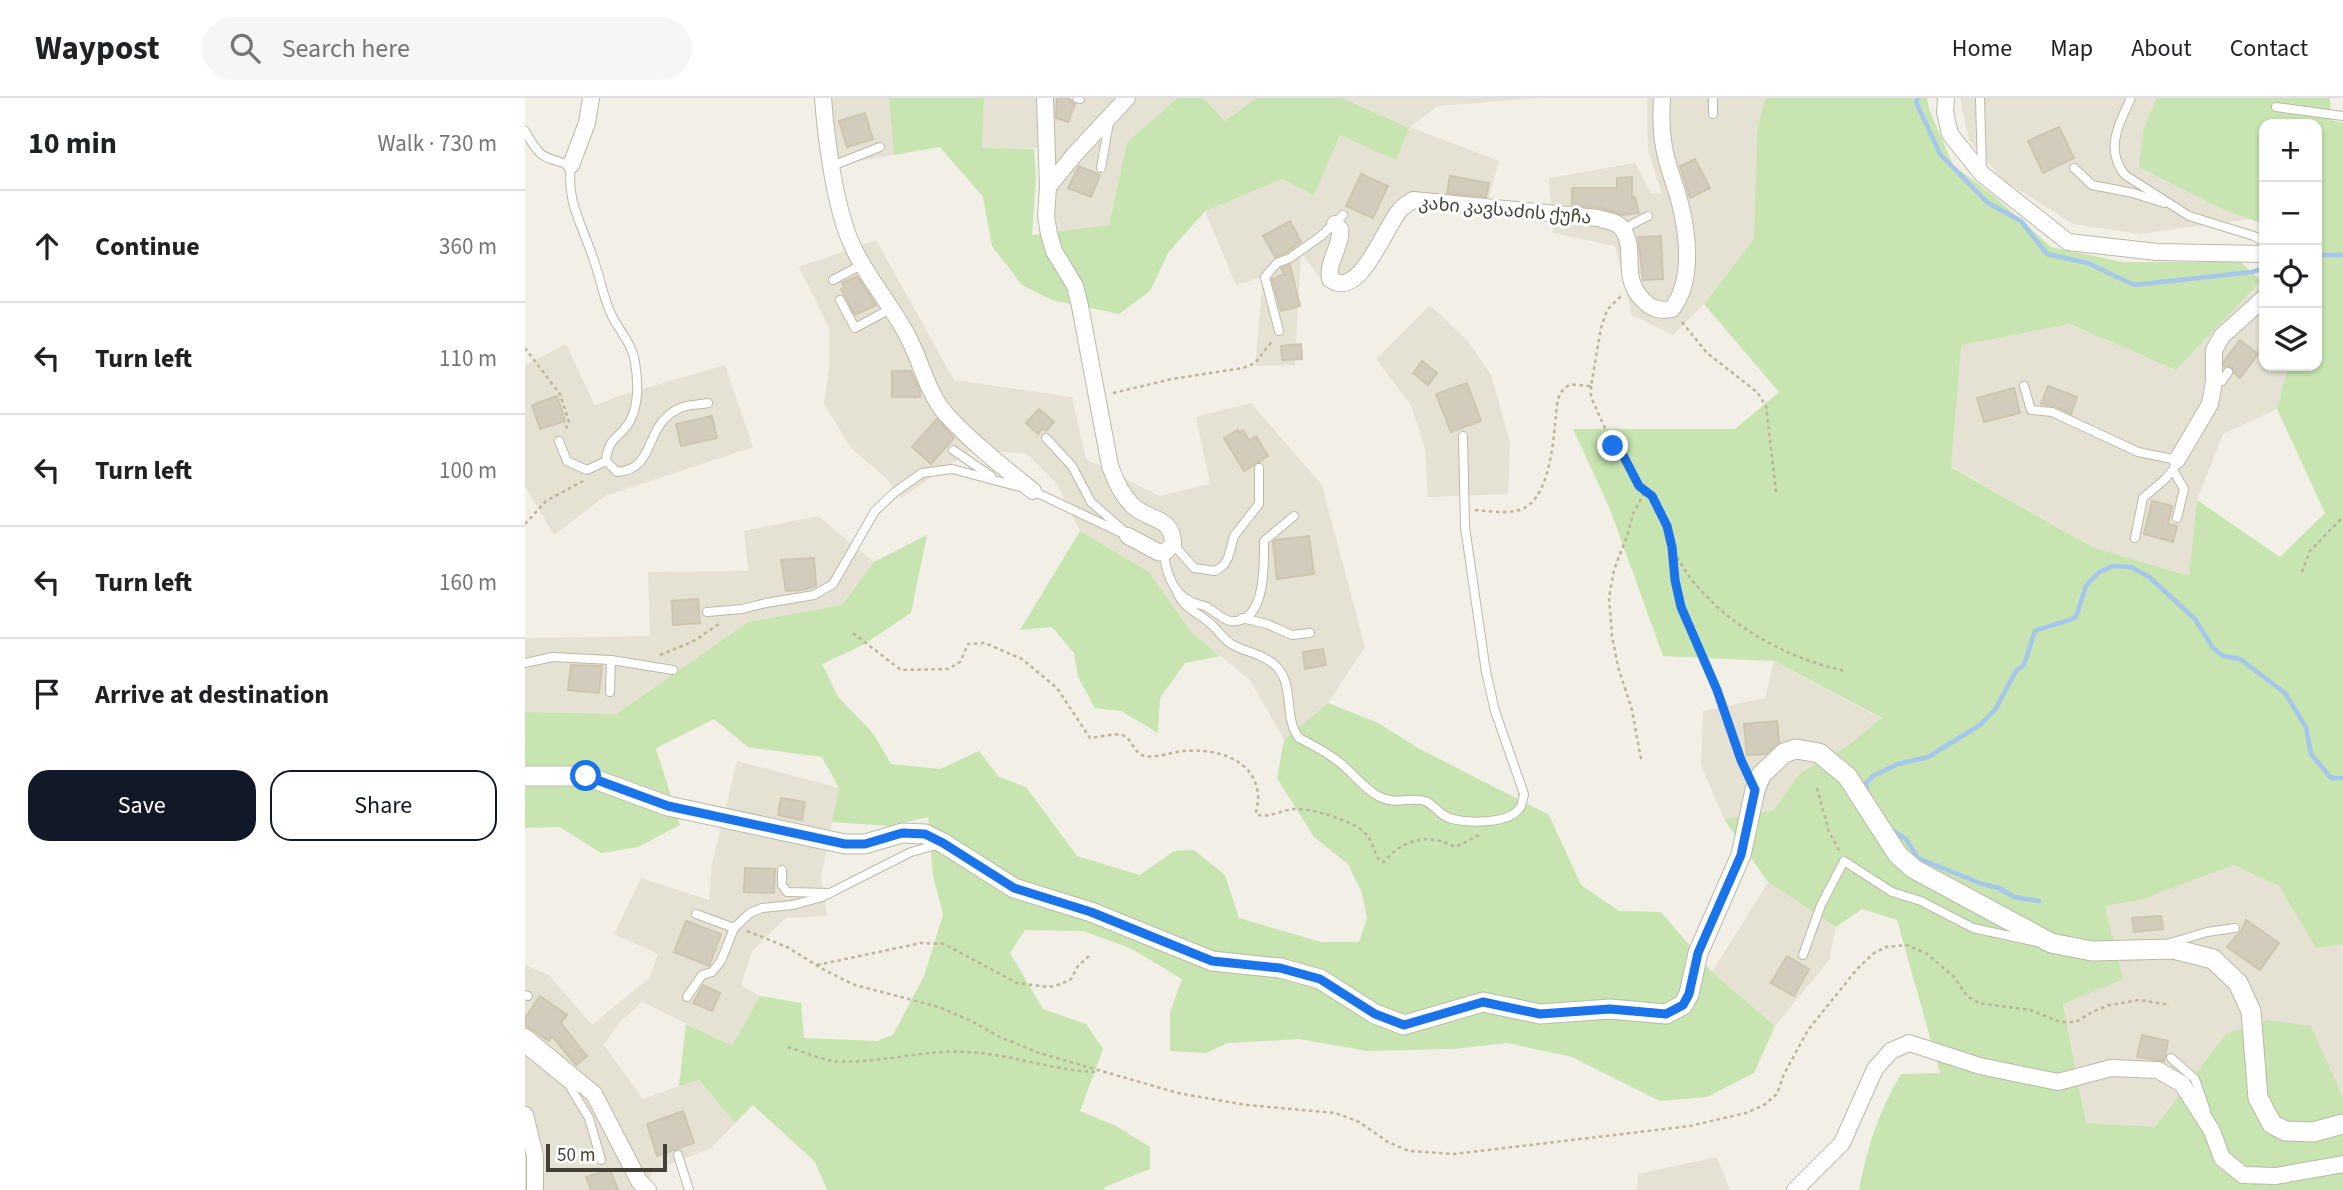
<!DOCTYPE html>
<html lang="en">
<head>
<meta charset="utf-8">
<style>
  body { margin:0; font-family:"Source Sans 3","Noto Sans Georgian",sans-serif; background:#f6f6f6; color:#202124 }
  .controls { position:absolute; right:21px; top:21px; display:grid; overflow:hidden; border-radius:14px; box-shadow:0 2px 5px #0004 }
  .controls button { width:63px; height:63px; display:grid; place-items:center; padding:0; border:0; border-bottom:2px solid #e0e0e0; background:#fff; color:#202124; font:35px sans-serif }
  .scale { position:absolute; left:21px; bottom:18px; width:121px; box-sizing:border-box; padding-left:7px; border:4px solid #444035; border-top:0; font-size:19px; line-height:24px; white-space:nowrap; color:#444035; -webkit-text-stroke:5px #fff; paint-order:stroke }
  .stop { position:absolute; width:21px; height:21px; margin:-16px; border:5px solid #1a73e8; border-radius:50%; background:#fff }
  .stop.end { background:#1a73e8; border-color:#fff; box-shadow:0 2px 7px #0008 }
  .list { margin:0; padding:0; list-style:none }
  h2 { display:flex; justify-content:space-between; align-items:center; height:91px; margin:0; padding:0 28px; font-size:30px }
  h2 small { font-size:23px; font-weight:400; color:#757577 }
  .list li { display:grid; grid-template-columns:46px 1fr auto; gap:21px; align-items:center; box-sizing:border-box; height:112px; padding:0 28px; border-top:2px solid #e0e0e0 }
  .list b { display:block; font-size:26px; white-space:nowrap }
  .list em { font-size:23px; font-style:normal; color:#757577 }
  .actions { display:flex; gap:14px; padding:21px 28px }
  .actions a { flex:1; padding:16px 0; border:2px solid #111827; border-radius:21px; text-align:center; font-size:24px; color:#111827 }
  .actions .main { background:#111827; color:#fff }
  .icon { flex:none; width:38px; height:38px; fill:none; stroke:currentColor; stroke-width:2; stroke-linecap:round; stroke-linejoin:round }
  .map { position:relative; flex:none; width:1818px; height:1092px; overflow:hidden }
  header { display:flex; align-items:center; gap:42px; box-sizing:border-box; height:98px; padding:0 35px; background:#fff; border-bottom:2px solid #e0e0e0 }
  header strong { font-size:33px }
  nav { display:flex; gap:38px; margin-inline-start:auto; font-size:24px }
  .search { width:490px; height:63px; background:#f6f6f6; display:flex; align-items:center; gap:18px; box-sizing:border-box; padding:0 24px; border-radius:38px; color:#757577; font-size:26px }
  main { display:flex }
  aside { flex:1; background:#fff }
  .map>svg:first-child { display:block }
  .residential { fill:#e5e2d4 }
  .green { fill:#c7e4b1 }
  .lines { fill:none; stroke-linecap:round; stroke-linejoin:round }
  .stream { stroke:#a5c7eb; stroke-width:4.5 }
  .building { fill:#d3ccbc; stroke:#cdc5af; stroke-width:2 }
  .service-casing { stroke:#bcb8a9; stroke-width:10 }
  .minor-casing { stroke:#bcb8a9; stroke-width:18 }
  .tertiary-casing { stroke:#bcb8a9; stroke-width:21 }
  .path { stroke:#bdb59b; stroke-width:2.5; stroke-dasharray:3.5 3.5; stroke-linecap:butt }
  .service { stroke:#fff; stroke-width:8 }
  .minor { stroke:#fff; stroke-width:16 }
  .tertiary { stroke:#fff; stroke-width:19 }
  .route { stroke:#1a73e8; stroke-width:9 }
  .labels { text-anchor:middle; stroke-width:6; stroke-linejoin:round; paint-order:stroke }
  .street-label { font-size:18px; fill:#444035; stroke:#fff }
</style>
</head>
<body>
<header>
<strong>Waypost</strong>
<div class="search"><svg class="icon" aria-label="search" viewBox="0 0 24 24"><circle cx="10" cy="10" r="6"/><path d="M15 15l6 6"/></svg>Search here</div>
<nav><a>Home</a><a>Map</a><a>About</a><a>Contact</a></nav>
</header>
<main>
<aside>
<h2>10 min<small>Walk · 730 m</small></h2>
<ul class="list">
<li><svg class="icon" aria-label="ahead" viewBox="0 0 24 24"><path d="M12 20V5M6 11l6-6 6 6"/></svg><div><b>Continue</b></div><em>360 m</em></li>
<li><svg class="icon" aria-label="left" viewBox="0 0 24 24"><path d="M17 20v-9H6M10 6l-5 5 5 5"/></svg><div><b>Turn left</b></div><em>110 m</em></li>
<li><svg class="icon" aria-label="left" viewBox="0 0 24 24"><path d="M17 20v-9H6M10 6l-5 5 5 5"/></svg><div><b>Turn left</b></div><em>100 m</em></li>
<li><svg class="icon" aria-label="left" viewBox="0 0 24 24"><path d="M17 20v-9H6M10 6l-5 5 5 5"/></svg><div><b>Turn left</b></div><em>160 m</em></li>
<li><svg class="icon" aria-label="arrive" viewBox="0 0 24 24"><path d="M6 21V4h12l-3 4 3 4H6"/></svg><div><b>Arrive at destination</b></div></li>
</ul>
<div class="actions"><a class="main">Save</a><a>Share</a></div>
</aside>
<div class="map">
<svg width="1818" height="1092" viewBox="0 0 1818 1092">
  <rect width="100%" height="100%" fill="#f2efe6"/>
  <g class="residential">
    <path d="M298,0H364L369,57L307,68Z"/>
    <path d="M459,0H517L518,50L457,51Z"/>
    <path d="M520,0H653L602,44L584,127L524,136Z"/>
    <path d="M678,0H731L700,23Z"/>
    <path d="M817,0H1015L913,8L885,29L974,63L961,109L879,103L861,115L844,160L819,179L805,184L795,180L776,155L770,267L730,268L738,179L711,187L680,113L757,81L815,37L884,30Z"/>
    <path d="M1122,0H1240L1232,33L1229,142L1179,206L1148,237L1107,217L1090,148L1028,135L1024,80L1110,65L1126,95L1137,96L1123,52Z"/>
    <path d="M1435,0H1631L1619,30L1697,111L1725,121L1614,136L1548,126L1477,81L1444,42Z"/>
    <path d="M351,142L429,282L547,299L561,361L635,398L685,386L671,319L726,305L797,387L840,549L803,605L759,642L725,582L667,535L624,474L555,433L532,386L501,355L445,353L376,400L361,380L326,350L299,306L304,270V230L274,169Z"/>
    <path d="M1736,183H1739V268H1763L1752,311L1698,336L1672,402L1664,478L1567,449L1426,368L1435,247L1545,226L1651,272Z"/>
    <path d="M905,207L943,243L966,277L985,344L983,396L903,399L900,351L886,307L851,261Z"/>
    <path d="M41,246L70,308L94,298L200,267L228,349L80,398L29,437L0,388V267Z"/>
    <path d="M293,418L349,464L317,507L223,524L92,617L0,614V540L125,538L123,474L223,473L219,433Z"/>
    <path d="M1249,563L1357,621L1324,647L1274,676L1249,712L1199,721L1176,667L1178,613L1240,600Z"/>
    <path d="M212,663L314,690L296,778L302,818L261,820L227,853L216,887L235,898L207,948L117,904L93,926L79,947L118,1001L173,981L210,1025L186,1050L128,1073L118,1092H0V867L24,877L67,927L124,880L133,856L89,836L116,780L184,802L187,766Z"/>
    <path d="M1709,767L1754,788L1791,850L1818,846V999L1786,928L1701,936L1630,1030L1561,1025L1538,905L1597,881L1580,808L1615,802Z"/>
    <path d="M1243,784L1311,829L1304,862L1250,928L1187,874Z"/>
    <path d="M1192,1059L1205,1092H1112L1113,1076Z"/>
  </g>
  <g class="green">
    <path d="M364,0H459L457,50L509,51L511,80L507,137L584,127L602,44L653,0H678L700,23L731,0H817L884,30L871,62L815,37L789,97L757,81L680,113L643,155L625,193L594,216L527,202L497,187L467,148L458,99L415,49L369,57Z"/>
    <path d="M1240,0H1402L1404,11L1428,67L1470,99L1526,149L1598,164H1716L1736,183L1651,272L1545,226L1436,247L1426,369L1567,449L1664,478L1672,402L1755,459L1800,415L1752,311L1763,268H1792V186L1797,175L1792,166V26H1739V126L1697,111L1614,69L1619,30L1631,0H1805L1806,22L1818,25V846L1791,850L1754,788L1709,767L1615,802L1580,808L1598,881L1538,906L1561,1025L1630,1029L1701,936L1742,922L1786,928L1818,999V1092H1334C1343,1046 1353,1016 1376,976L1415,975L1372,822L1337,811L1311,829L1243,784L1199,721L1249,712L1274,676L1324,647L1357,620L1249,563L1138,558L1085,411L1048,331H1210L1254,294L1179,206L1229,141L1232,33Z"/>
    <path d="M555,433L624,474L667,535L695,558L660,565L635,600L633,635L596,613L570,610L553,579L549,555L527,529L495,532Z"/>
    <path d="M402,437L386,515L338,547L297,566L313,599L348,635L366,666L415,671L454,653L474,679L501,689L552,758L615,777L649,753L669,752L700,777L714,820L796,844H834L842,820L837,795L823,766L789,739L752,680L759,642L803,605L853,625L893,650L1024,717L1056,787L1094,813L1136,814L1187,874L1250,928L1229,975L1182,999L1135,1003L1047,959L982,945L928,951L842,953L774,941L703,945L681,955L645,953V914L657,881L605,850L558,833L500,832L485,855L518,911L561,926L578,951L555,1013L591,1028L625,1049V1071L580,1089L579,1092H302L290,1064L228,1007L210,1025L174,982L154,988L161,926L207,948L235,898L276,905L279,940L352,943L368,937L399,878L418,817L408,777L403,719L364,728L307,724L314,690L297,659L223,649L189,621L131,650L155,727L113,749L76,755L35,729L0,730V688H4L0,664V614L92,616L223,524L317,507L349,464Z"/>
  </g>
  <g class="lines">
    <g class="stream">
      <path d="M1393,0L1391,4L1415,56L1463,105L1496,123L1522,156L1563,165L1609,187L1727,174L1739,170"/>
      <path d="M1792,157H1818"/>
      <path d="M1342,695L1341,685L1348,678L1373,666L1403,659L1455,627L1470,612L1491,573L1499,567L1510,533C1524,527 1537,526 1551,519L1561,488L1574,474L1588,468L1606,469L1624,479L1670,521L1688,550L1698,558L1715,561L1760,595L1781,629L1786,656L1806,680H1818"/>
      <path d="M1368,733L1381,741L1393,760L1457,786L1474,790L1489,799L1514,803"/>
    </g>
  </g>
  <g class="building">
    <path d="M532,0H542L550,6L543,24L531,20Z"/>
    <path d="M340,15L348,41L322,49L314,23Z"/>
    <path d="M1534,29L1549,60L1518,75L1503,43Z"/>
    <path d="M1170,61L1185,90L1165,100L1155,68Z"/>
    <path d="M554,68L575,77L566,99L543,90Z"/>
    <path d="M836,76L863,88L848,120L821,108Z"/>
    <path d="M925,78L964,85L961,99L922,95Z"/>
    <path d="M1107,79V100L1110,99L1114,115L1097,117L1076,110L1047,107V90H1092V80Z"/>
    <path d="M765,123L776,144L762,154L750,159L738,138Z"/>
    <path d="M1136,138L1138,181L1118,182L1113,139Z"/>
    <path d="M765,167L775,208L756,213L747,181L759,176L756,170Z"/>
    <path d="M332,178L351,207L330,217L316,191L319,189L317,185Z"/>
    <path d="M1715,242L1733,256L1715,280L1709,275L1707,269L1699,268V263Z"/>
    <path d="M776,246L777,261L757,262L756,248Z"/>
    <path d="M897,263L912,275L903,287L888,275Z"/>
    <path d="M367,273H386L395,293V299H367Z"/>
    <path d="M942,285L956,323L926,334L911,296Z"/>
    <path d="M1523,288L1552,299L1546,316L1529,308L1516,306Z"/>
    <path d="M1489,290L1495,315L1459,324L1452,300Z"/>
    <path d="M32,298L40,323L15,331L7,307Z"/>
    <path d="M514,311L529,324L521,333L518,330L513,336L501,325Z"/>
    <path d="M187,318L192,340L156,348L151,326Z"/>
    <path d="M412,321L429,340L406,366L387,349Z"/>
    <path d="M713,332L714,335L718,332L724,342L731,338L743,358L719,373L699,340Z"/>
    <path d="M1627,403L1647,408L1643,426L1652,428L1648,444L1619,436Z"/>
    <path d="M784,438L789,476L752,481L748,444L750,442Z"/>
    <path d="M289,460L291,488L277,492L261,493L256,462Z"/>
    <path d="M173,501L175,525L148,527L147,503Z"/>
    <path d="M798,551L801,567L780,571L778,554Z"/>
    <path d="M46,567L77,568L74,595L43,592Z"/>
    <path d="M1252,623L1254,644L1241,656L1222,657L1219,626Z"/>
    <path d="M256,700L280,704L277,722L253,717Z"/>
    <path d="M220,770L250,771L249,795L219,794Z"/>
    <path d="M1636,818L1638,831L1609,834L1607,820Z"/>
    <path d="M1721,822L1754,845L1735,872L1702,849L1716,833Z"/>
    <path d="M161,823L196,836L184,868L149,854Z"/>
    <path d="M1262,858L1284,871L1269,898L1246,885Z"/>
    <path d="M178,887L195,895L187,913L168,905Z"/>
    <path d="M15,898L42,917L36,925L62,958L51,967L27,938L24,943L0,927V920Z"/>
    <path d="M1617,937L1643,943L1639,963L1612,959Z"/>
    <path d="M158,1013L169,1045L132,1058L122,1026Z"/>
    <path d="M85,1071L93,1092H66L61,1079Z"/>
  </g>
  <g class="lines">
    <g class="service-casing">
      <g id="service">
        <path d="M552,0L555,1"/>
        <path d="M1188,0V16"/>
        <path d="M1455,0L1457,73"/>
        <path d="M1605,2C1593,27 1580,53 1600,77L1664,118L1729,138L1739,144"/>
        <path d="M1751,9L1818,18"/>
        <path d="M0,33C15,60 17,59 46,67C41,104 57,126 68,160C75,178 78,199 86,216C94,233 107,245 110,264C113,282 114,306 105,323C95,341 83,338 81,363L92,374C133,371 117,327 155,310C163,306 174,307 183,305"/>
        <path d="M307,68L355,49"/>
        <path d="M576,70L584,24"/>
        <path d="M1549,70L1567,87L1608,95L1639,105"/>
        <path d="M1098,131L1123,118"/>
        <path d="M308,182L338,166"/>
        <path d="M315,202L330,230L367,210"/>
        <path d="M754,233L740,179L752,165L765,160L796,138L818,117"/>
        <path d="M1689,284L1697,283L1703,274"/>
        <path d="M1499,288L1506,312L1527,314L1613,354L1652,362L1648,372L1639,382L1618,400L1610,440"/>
        <path d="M521,340L547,368L566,404L599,433"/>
        <path d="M34,343L42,363L62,372L81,363"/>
        <path d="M428,352L466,378"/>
        <path d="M1648,372L1659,391L1652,420"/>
        <path d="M508,393L603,438"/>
        <path d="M648,446L669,470L690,473L698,468L703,460L709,438L734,406V370"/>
        <path d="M639,455C641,475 647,495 667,504C671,506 677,507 682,509C689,513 697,521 705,523C742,527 739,464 739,443L769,418"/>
        <path d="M651,492C660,514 674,513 689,529C695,535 700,543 708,547C723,555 739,556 752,569C770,589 758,619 774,640C790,648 807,657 820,669C831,679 840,691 853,698C871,708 886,698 900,703C910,707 915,718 927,721C944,725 982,726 994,711C997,708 998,701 999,696L970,613L961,574L940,429L938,338"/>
        <path d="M182,514L217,511L241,505L289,497L308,486L350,413L370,394L397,375L427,371L495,389"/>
        <path d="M717,520L742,526L767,537L785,535"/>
        <path d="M0,565L27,559L86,562L148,572"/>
        <path d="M85,594L86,562"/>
        <path d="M257,772V787L262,794L305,795"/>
        <path d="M171,816L209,830"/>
        <path d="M1642,846L1682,834L1710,830"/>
        <path d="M1278,857L1296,807L1319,763L1367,794L1396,803L1448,830L1512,844"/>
        <path d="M0,897L3,898"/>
        <path d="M162,899L177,877L187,874L196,863L209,830L225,815L237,810L268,807L297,799L386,754L415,746"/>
        <path d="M0,951L44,987L64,1020L76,1062"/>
        <path d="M1646,960L1670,981L1681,1013"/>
        <path d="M153,1057L164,1092"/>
      </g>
    </g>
    <g class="minor-casing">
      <g id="minor">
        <path d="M298,0C301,41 310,110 327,147C342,181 369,209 385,243C397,267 403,295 420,315C446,344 478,369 508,393"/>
        <path d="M520,0L523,89L521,118L524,136L529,153L550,188L555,208L585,368C590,382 596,396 607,407C623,423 648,418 648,446L639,455L633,454L603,438"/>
        <path d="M1421,0L1420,14L1425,36L1457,76L1543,144L1632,154L1739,156"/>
        <path d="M46,67L62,25L66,0"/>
        <path d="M523,89L550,56L602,0"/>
        <path d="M810,126L815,131C817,149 802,162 805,181C835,203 859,130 875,112C878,108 884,105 888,102L1073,120C1082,123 1093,123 1098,132C1112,153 1095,178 1117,201C1126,211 1134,213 1147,211C1169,182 1163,135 1154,101C1149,84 1142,67 1139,49C1136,33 1136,16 1137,0"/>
        <path d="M1652,362L1685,306L1689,284V252L1697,238L1739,200"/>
        <path d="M0,939L69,996L114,1083L123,1092"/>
        <path d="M0,1017L10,1058V1092"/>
        <path d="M1270,1092L1317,1045L1350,971L1366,953L1384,945L1455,968L1533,984L1586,970L1633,972L1657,986L1687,1033L1697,1060L1718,1077L1751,1078L1818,1066"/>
      </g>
    </g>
    <g class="tertiary-casing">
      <path id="tertiary" d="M0,678H61L143,708L320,746H340L377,735L400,736L418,745L489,790L566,814L687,863L755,870L795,881L850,916L879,927L958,904L1015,916L1085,911L1141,916L1158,907L1164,896L1173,855L1216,757L1230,692L1236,677L1259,655L1271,651L1294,655L1322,678L1373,757L1389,771L1526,845L1567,853L1648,851L1688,861L1713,885L1726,913L1733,1000L1747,1026L1760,1033L1788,1034L1818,1026"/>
    </g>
    <g class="path">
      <path d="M1157,224L1182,255L1232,294L1241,308L1251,394"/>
      <path d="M0,250L35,296L44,324L39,334"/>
      <path d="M1066,288V299L1088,348L1099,359L1114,388L1127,398L1142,427L1147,449L1150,482L1156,509L1193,592L1220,672"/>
      <path d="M588,295L647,281L718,270L730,265L748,242"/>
      <path d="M950,412C964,413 980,416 994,412C1022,405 1028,351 1030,326C1032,314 1030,298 1040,290C1046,284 1058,288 1066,288L1076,230L1082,212L1097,197"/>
      <path d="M0,426L21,403L58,383"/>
      <path d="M1149,453C1179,515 1255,560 1321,573"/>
      <path d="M1777,474L1785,453L1818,419"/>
      <path d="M328,535L376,572L423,571L435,564L443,546L460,545L497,561L532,590L565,640C574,639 589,635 597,637C609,641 607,656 621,658C633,660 647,654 659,653C690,650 732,661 733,699C734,704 731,710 731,716C743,721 756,712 769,711C786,710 825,722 838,733C847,741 848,752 854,762L859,764C872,747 893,737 915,743C920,744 925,747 931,749L954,737"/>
      <path d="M135,557L167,544L194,526"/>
      <path d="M1116,661L1107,612L1093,569L1087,538L1084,500L1089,472L1102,438L1108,416L1119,395"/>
      <path d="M1292,690L1304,734L1315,754"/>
      <path d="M222,833L262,849L301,873L330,887L414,909L446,923L475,939L514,955L653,995L721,1007L811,1015L834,1024L863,1044L884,1053L929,1056L1165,1028L1221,1015L1239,1007L1252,996L1259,976L1283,932L1333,870L1349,855L1361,849L1382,847L1402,856L1429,879L1442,898L1454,905L1505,912L1536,924H1551L1569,913L1585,907L1614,902L1645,907"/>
      <path d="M292,867L396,845L419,846L492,885L524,889L536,886L546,881L553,868L565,857"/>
      <path d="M263,949C277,953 294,961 309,963C351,967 398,951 442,954C487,956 528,973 573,974"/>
    </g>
    <use href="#service" class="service"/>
    <use href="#minor" class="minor"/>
    <use href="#tertiary" class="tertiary"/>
  </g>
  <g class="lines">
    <path class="route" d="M61,678L143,708L320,746H340L377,735L400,736L418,745L489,790L566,814L687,863L755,870L795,881L850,916L879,927L958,904L1015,916L1085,911L1141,916L1158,907L1164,896L1173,855L1216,757L1230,692L1216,662L1192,592L1156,509L1150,482L1147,449L1142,428L1127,398L1114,388L1099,359L1088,348"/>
  </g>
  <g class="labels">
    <g class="street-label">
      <text transform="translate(980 112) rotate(5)" y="6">კახი კავსაძის ქუჩა</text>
    </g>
  </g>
</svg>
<div class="controls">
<button>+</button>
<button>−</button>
<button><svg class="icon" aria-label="locate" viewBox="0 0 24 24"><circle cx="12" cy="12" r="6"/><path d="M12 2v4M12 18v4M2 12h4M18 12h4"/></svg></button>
<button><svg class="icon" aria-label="layers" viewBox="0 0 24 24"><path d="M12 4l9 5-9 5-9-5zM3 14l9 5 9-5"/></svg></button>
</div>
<div class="scale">50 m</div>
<div class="stop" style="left:61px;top:678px"></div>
<div class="stop end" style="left:1088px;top:348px"></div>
</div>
</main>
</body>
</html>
